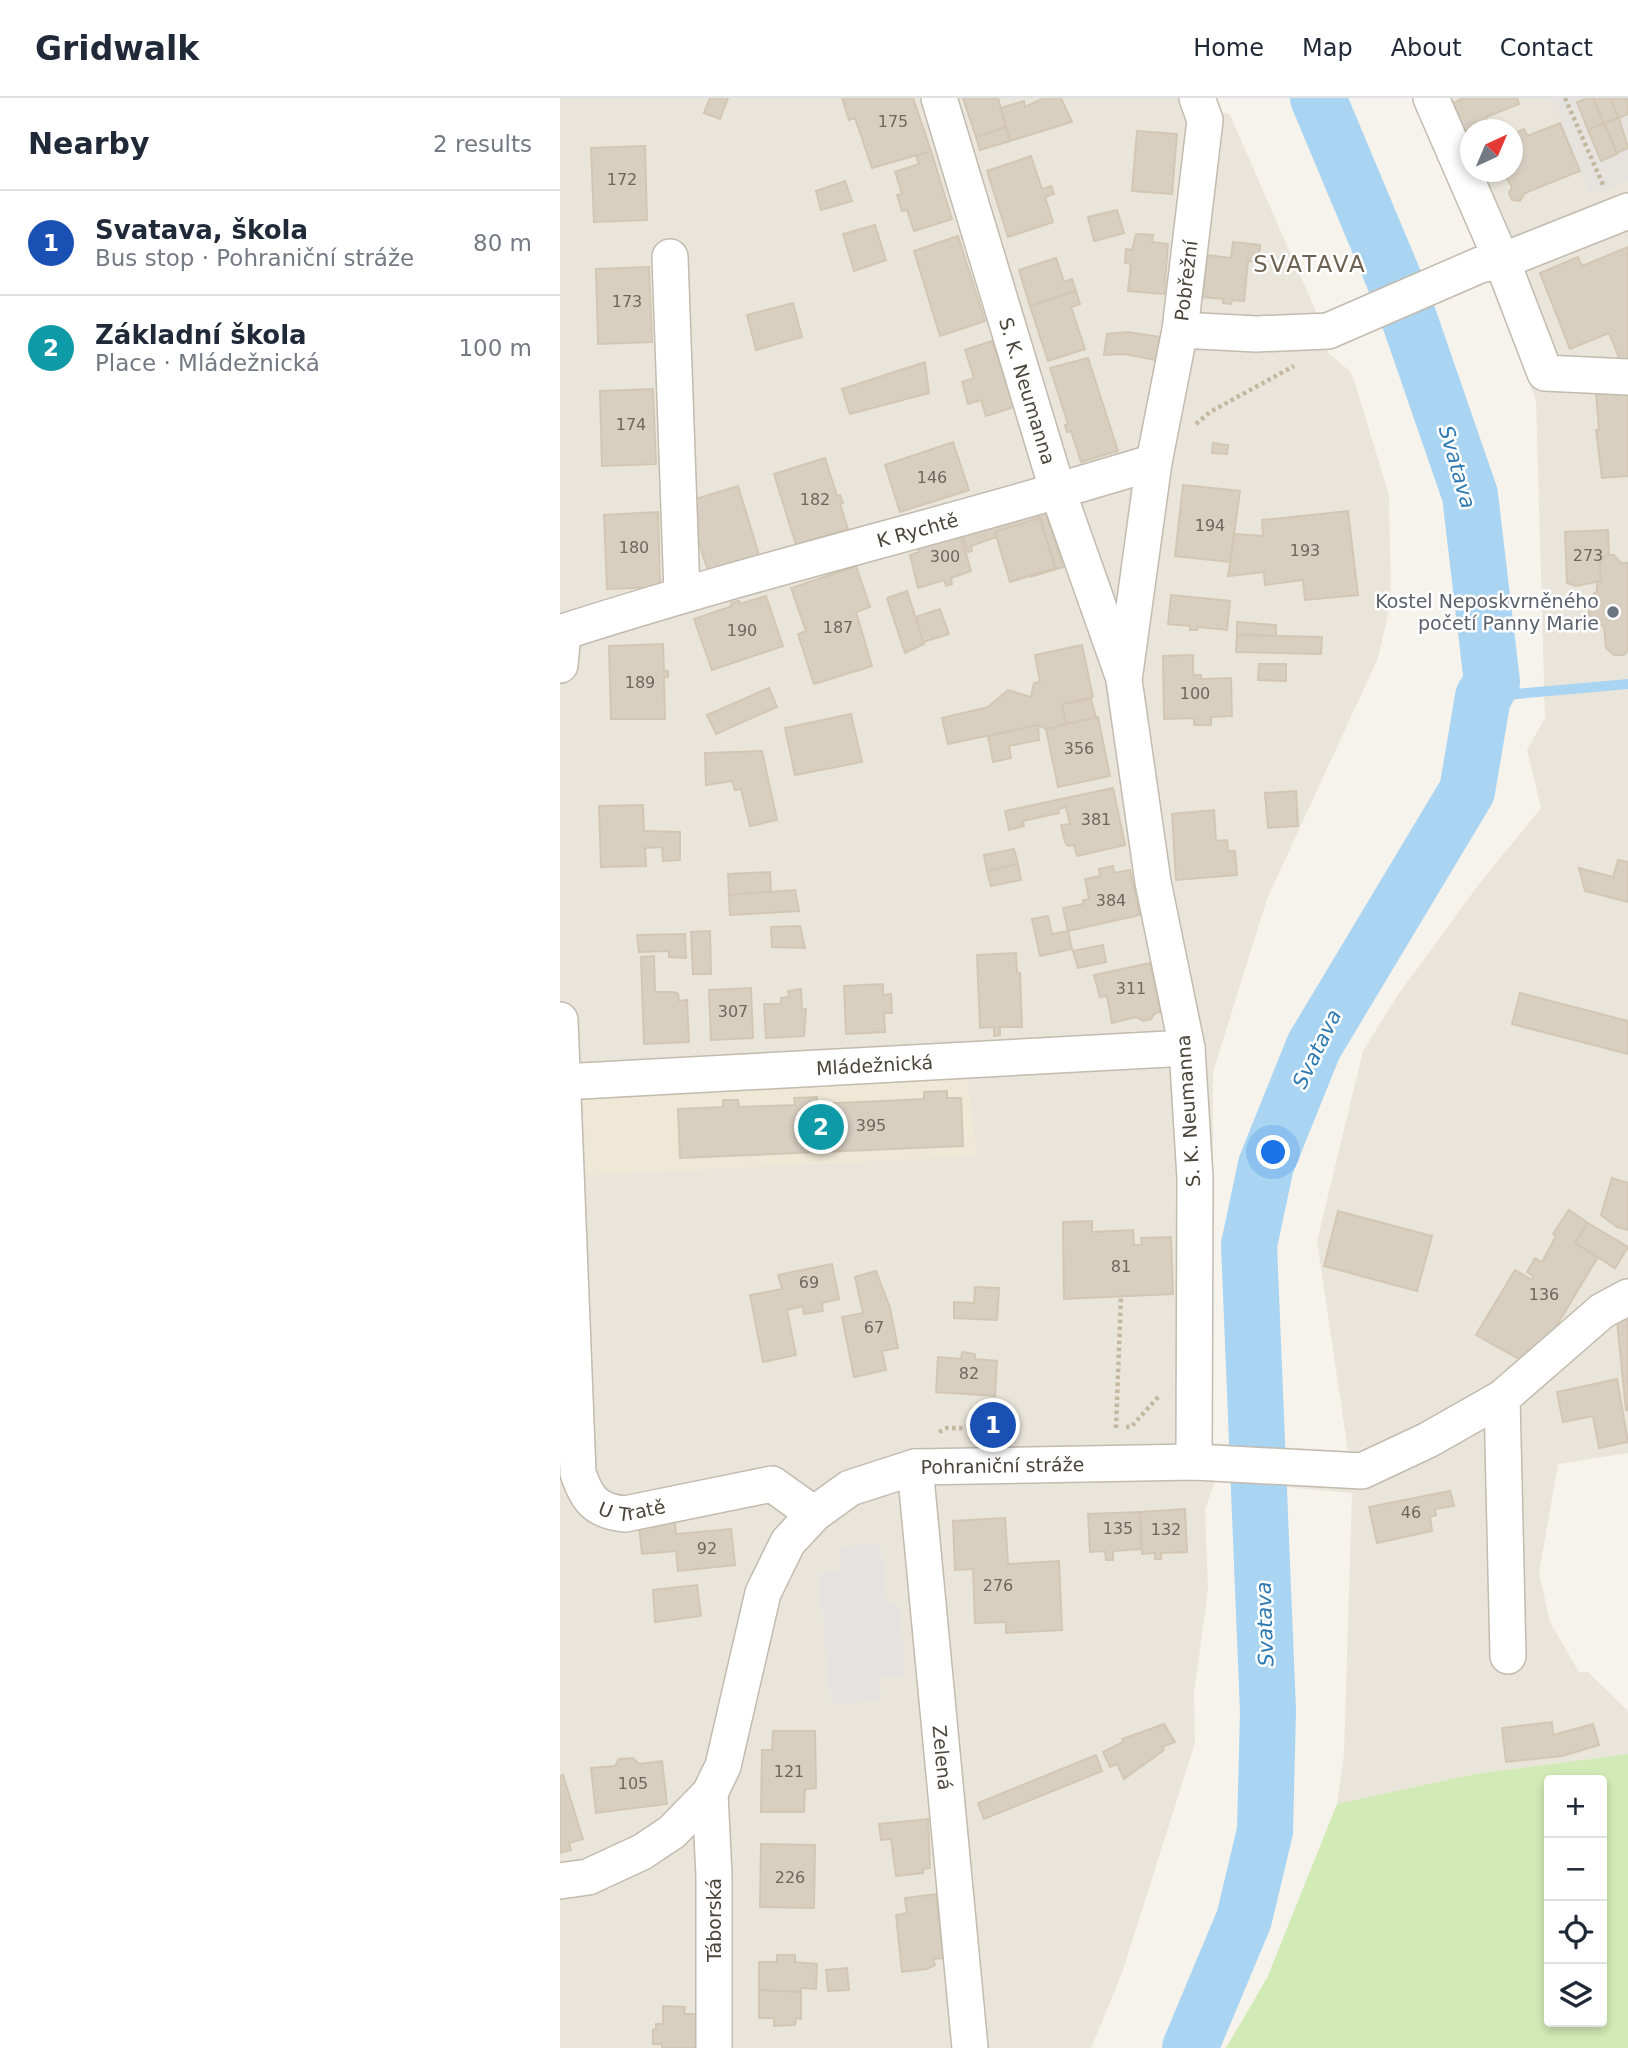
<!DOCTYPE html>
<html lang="en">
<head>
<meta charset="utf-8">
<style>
  body { margin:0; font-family:"DejaVu Sans",sans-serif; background:#f6f6f7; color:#1f2937 }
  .controls { position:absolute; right:21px; bottom:21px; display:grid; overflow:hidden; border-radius:7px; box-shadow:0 4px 10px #0003 }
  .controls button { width:63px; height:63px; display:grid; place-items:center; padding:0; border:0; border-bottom:2px solid #e0e1e3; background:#fff; color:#1f2937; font:35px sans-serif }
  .compass { position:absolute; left:900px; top:21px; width:63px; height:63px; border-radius:50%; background:#fff; box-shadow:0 4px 10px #0003; rotate:44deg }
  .you { position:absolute; left:714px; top:1055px; width:24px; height:24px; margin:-18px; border:5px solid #fff; border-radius:50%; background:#1a73e8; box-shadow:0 0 0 10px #1a73e833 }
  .badge { display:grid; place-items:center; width:46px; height:46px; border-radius:50%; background:#d93025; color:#fff; font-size:23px; font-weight:700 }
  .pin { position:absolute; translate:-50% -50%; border:4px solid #fff; box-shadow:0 2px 7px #0006 }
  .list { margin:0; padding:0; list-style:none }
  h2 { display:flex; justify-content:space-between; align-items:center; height:91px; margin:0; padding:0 28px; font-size:30px }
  h2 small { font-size:23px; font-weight:400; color:#747a83 }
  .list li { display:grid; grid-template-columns:46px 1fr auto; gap:21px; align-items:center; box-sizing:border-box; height:105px; padding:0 28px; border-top:2px solid #e0e1e3 }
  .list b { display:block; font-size:26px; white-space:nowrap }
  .list p { margin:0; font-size:23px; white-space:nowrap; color:#747a83 }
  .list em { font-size:23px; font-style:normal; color:#747a83 }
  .icon { flex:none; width:38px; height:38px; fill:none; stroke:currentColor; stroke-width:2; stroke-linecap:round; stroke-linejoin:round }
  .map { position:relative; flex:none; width:1068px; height:1950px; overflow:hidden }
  header { display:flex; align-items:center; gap:42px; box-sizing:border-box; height:98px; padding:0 35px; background:#fff; border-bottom:2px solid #e0e1e3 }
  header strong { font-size:33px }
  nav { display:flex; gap:38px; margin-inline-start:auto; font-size:24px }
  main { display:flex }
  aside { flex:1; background:#fff }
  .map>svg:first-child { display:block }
  .residential { fill:#eae5da }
  .industrial { fill:#e6e2dd }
  .education { fill:#efe8d6 }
  .green { fill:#d2eab5; fill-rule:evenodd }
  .parking { fill:#e5e3e0 }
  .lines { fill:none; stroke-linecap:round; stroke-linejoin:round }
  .stream { stroke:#a9d4f2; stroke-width:10 }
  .river { stroke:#a9d4f2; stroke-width:56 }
  .building { fill:#d8cfc1; stroke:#d3c7b4; stroke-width:2 }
  .minor-casing { stroke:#c2bbae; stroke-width:38 }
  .path { stroke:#c4b79f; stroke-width:4.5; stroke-dasharray:3.5 3.5; stroke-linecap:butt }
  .minor { stroke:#fff; stroke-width:35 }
  .worship-dot { fill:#6b7280; stroke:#fff; stroke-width:2.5 }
  .labels { text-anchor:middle; stroke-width:5; stroke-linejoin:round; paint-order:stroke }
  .number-label { font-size:16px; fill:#6e675b }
  .street-label { font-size:19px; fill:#4b4439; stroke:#fff }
  .worship-label { font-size:19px; fill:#5b616d; stroke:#fff; text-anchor:end }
  .water-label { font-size:21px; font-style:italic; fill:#2e7ab2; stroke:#fff }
  .quarter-label { font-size:23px; letter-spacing:2px; fill:#6e6250; stroke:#fff }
</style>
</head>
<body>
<header>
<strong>Gridwalk</strong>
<nav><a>Home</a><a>Map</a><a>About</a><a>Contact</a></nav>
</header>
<main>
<aside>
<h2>Nearby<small>2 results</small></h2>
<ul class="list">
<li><span class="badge" style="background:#1a4fb4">1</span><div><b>Svatava, škola</b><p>Bus stop · Pohraniční stráže</p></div><em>80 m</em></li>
<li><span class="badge" style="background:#0f9aa8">2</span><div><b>Základní škola</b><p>Place · Mládežnická</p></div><em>100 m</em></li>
</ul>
</aside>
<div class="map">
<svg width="1068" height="1950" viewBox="0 0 1068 1950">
  <rect width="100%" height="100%" fill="#f6f3ec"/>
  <path class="residential" d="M0,0H623L670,17L768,241V255L790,273L794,282L829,397L831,503L818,560L707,801L653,974V1345L788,1353L757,1143L803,953L838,897L919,786L981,710L967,652L985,620L976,302L918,155L921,74H953V32H911L910,49L890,0H1068V1355L998,1366L979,1475L990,1524L1019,1574H1028L1068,1613V1656L915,1676L867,1702L777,1706L784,1656L792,1395L655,1383L645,1412L648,1492L634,1595L635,1645L562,1875L531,1950H0Z"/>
  <path class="industrial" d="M990,0H1068V83L1031,98Z"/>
  <path class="education" d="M407,980L417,1058L27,1077L23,999Z"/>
  <path class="green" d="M1068,1656V1950H666L707,1880L777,1706L915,1676ZM989,1682H1042V1924H989Z"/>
  <path class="parking" d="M321,1445L327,1505H339L345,1577L320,1579L322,1602L271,1607L258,1475L281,1473L279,1449Z"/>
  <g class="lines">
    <path class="stream" d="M923,599L1068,586"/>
    <path class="river" d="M630,1950L684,1821L705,1733L708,1613L689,1147L706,1067L754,948L907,693L923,599L932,584L910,397L843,203L758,0"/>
  </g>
  <g class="building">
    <path d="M150,0H168L160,21L144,15Z"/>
    <path d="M282,0H353L371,53L312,70L295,20L289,22Z"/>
    <path d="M403,0H438L446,29L416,39Z"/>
    <path d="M484,0H501L512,24L450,43L441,10L464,3L465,9Z"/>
    <path d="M904,0H957L959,6L926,19L929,28L911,32V35L898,39L887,8Z"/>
    <path d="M1028,0H1033L1044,25L1028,32L1017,4Z"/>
    <path d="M1033,0H1050L1059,20L1044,25Z"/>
    <path d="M1050,0H1068V16L1059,20Z"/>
    <path d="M1059,20L1068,50L1057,55L1044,25Z"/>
    <path d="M1000,25L1020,73L965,95L960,103L952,102L949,95L952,89L943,74H953V36L964,31L967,38Z"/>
    <path d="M1044,25L1057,56L1041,63L1028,32Z"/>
    <path d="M446,29L450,43L420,52L416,39Z"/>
    <path d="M577,33L617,36L612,96L572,93Z"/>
    <path d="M85,48L87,122L34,124L31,50Z"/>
    <path d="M371,53L392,121L354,133L347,112L342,113L337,97L342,96L335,74L359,66L356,58Z"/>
    <path d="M471,58L482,91L491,88L494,96L485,99L493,124L448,139L427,73Z"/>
    <path d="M285,83L292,103L261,112L256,93Z"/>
    <path d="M557,112L564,135L534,143L528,119Z"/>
    <path d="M315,127L326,162L294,173L283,136Z"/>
    <path d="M576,136L593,137L592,144L608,146L604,196L568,193L571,166L565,165L566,151L572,152Z"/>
    <path d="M398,138L425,223L380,238L354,153Z"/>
    <path d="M673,144L700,147L699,164L688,163L684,203L672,202L671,206L663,205V201L643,199L647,157L671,160Z"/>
    <path d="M1068,149V262L1061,265L1049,235L1010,251L980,175L1018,159L1022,168Z"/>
    <path d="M496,160L504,184L512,181L516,193L470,208L459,172Z"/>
    <path d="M89,169L92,244L38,246L36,171Z"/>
    <path d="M516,193L520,206L511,209L525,251L488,263L470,208Z"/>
    <path d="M233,205L242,239L196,252L187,217Z"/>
    <path d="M568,234L600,239L596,262L564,256L544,257L547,236Z"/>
    <path d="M432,243L454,309L426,318L421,302L408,306L402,284L414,280L405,252Z"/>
    <path d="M528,260L558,353L521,364L511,333L507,334L505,327L508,326L490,270Z"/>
    <path d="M365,264L369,295L290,316L282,291Z"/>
    <path d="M93,291L96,366L42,368L40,293Z"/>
    <path d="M1068,292V378L1042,380L1036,332H1039L1036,294Z"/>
    <path d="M393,344L409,392L340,414L325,367Z"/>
    <path d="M653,345L668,347L667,356L652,355Z"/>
    <path d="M265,360L277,398L280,397L283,405L280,406L288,431L236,447L214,376Z"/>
    <path d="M623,387L680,393L670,464L615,458Z"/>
    <path d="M178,388L200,460L149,476L126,404Z"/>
    <path d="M484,409L503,469L470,479L495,470L480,420L435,434L436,439L411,448L412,453L408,454L402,435Z"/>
    <path d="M788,413L798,497L745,502L743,482L705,487L704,474L668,478L675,436L703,438L702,422Z"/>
    <path d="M98,414L100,489L47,491L44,417Z"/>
    <path d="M480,420L495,470L450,484L435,434Z"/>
    <path d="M1048,432L1049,457L1040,465L1041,483L1016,488L1007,485L1005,434Z"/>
    <path d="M400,435L411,473L391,480L392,486L386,488L384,482L358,490L350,457L359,454L357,448Z"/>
    <path d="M1046,457H1054L1061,465H1068V552L1064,557H1054L1046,550L1044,529L1029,517V500L1037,493V483H1041L1040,465Z"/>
    <path d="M296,468L310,509L296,514L312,568L254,586L238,536L246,533L231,490Z"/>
    <path d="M347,493L364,546L345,555L327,500Z"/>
    <path d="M611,497L670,503L667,532L638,529L637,532H630V528L608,526Z"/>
    <path d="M206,498L223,548L152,572L134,521L172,508L171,505L179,503L180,506Z"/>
    <path d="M380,511L389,536L363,544L356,519Z"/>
    <path d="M677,524L716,527V538L677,537Z"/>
    <path d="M677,537L762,539L761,556L676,554Z"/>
    <path d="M103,546L104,573H108V579H104L105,621H51L49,548Z"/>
    <path d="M522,547L533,599L502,606L506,626L486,631L478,627L388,646L382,620L428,609L448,592L471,599L474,585L480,584L475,557Z"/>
    <path d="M633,557V577H641V581L671,580L672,618L651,619V627H634V620L604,621L603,558Z"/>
    <path d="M699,566H726V583L698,582Z"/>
    <path d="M209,590L217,609L156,636L147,617Z"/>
    <path d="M531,601L536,620L506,626L502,606Z"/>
    <path d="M291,616L302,664L235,677L225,630Z"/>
    <path d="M538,619L550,678L498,689L486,631Z"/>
    <path d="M478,627L479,642L449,648L451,660L433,664L428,638Z"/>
    <path d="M202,653L217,722L190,728L181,691L175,692L172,683L146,687L145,655Z"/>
    <path d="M553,690L565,747L517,758L514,747L508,748L505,744L501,727L510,726L506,709L498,711L499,715L463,723L464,728L449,732L445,713Z"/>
    <path d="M736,693L738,728L708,730L705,695Z"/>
    <path d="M83,707L84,733L120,734V762L103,763L102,749L85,750L86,768L41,769L39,708Z"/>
    <path d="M654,712L656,743L667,742L668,753H675L677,777L616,782L612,716Z"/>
    <path d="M454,751L458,766L427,773L424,757Z"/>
    <path d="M1058,762L1068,764V804L1025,793L1019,770L1053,779Z"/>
    <path d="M458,766L461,782L431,788L427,773Z"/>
    <path d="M553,768L554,775L570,772L580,817L508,833L503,810L523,806V802L529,801L525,781L540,778L539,771Z"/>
    <path d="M210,774L211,794L169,797L168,776Z"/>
    <path d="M235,792L239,813L170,817L169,797Z"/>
    <path d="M488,818L492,836L508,833L512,851L480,858L472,821Z"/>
    <path d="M240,828L245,850L212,849L211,829Z"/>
    <path d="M150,833L151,876H133L131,834Z"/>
    <path d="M125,836L126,860L109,859V853L79,854L77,837Z"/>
    <path d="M543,847L546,864L518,870L513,853Z"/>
    <path d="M456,855L457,875H460L462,929H440V937L434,938V929L420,930L417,857Z"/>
    <path d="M94,858L95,894H114L118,896L119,903L127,902L129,944L84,946L81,859Z"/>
    <path d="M590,865L601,914L595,915L591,921L583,923L576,919L552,925L547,898L540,899L534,877Z"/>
    <path d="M323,886V897L331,896L332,915H324L325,934L286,936L284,888Z"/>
    <path d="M191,890L193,940L151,942L149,892Z"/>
    <path d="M241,891L242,912L246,911L244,938L206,940L204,906H221V900L229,899L228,893Z"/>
    <path d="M960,895L1068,923V956L952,926Z"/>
    <path d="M387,993V1000H401L403,1048L120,1060L118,1011L163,1009V1002H178L179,1009L235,1007L234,1000L257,999V1006L364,1001V994Z"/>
    <path d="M1052,1080L1068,1085V1132L1057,1129L1041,1117Z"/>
    <path d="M1009,1112L1028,1125L1015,1145L1038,1159L992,1235L959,1261L916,1237L955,1172L972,1182L973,1178L967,1174L975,1160L982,1164L996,1138L993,1136Z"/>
    <path d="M778,1113L872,1138L857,1193L764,1168Z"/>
    <path d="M532,1123V1134L573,1132L574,1147H582L581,1140L611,1139L613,1196L504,1201L503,1124Z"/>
    <path d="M1028,1125L1068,1149L1055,1170L1015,1145Z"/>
    <path d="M272,1166L279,1201L262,1205L263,1213L244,1216L243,1208L227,1212L236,1257L203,1264L190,1197L222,1191L218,1177Z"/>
    <path d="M316,1173L330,1210L338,1250L322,1253L326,1272L294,1279L282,1219L303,1215L295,1179Z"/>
    <path d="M415,1189L439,1190L437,1222L394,1220V1204L414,1205Z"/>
    <path d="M1068,1221V1312H1066L1057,1223Z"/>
    <path d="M402,1254L415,1256V1261L437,1263L435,1298L376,1294L378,1259L401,1261Z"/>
    <path d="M1057,1281L1068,1344L1039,1350L1033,1318L1003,1324L997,1294Z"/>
    <path d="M890,1393L894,1408L875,1411L876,1417L870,1419L872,1433L817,1445L809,1409Z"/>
    <path d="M625,1411L627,1454L601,1455V1461H595V1455L582,1456L580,1414Z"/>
    <path d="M580,1414L581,1451L553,1453V1462H546L545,1453L530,1454L528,1416Z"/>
    <path d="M445,1420L448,1466L499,1463L502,1532L446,1535V1524L415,1525L413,1471L395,1472L393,1423Z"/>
    <path d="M115,1424L116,1436L171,1431L175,1467L118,1473L116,1453L82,1456L79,1428Z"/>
    <path d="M137,1487L141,1518L95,1524L93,1492Z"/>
    <path d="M992,1624L993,1637L1033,1626L1039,1647L1002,1658L946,1664L942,1630Z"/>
    <path d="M604,1626L615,1644L602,1649L604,1652L564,1681L557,1666L550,1669L543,1654L563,1644L562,1641Z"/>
    <path d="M213,1633H255L256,1690L245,1691L244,1714H201L202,1652H212Z"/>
    <path d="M536,1657L542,1673L424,1721L418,1705Z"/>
    <path d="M73,1660L79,1666L102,1663L107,1706L36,1715L31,1670L55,1668L59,1661Z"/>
    <path d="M3,1677L23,1741L9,1745L11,1752L0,1755V1678Z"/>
    <path d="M368,1721L370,1770L363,1771V1775L336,1778L331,1741L321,1742L319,1726Z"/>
    <path d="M201,1746L255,1747L254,1810L200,1809Z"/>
    <path d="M376,1796L383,1860L373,1861L375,1867L367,1871L342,1874L336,1817L347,1815L345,1800Z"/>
    <path d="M217,1857H235V1864L257,1866L256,1891L241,1890V1894L199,1892V1864H217Z"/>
    <path d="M287,1870L289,1892L268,1893L266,1872Z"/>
    <path d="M199,1892L241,1894V1921L236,1920L235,1927L214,1928V1920H199Z"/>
    <path d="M103,1908L125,1909L124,1916H137L136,1950H102V1946H93V1932L96,1931V1926H103Z"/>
  </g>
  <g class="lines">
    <g class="minor-casing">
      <g id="minor">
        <path id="s1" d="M379,0L498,394L562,575"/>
        <path d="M871,0L942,163L985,275L1068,279"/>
        <path d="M110,159L122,495"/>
        <path d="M620,232L696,236L768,233L920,167L942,163L1068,113"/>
        <path id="s2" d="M0,567L3,534C198,471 398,425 594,364"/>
        <path id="s3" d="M0,922L18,1375C27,1402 36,1413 65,1416L212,1386L254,1416"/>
        <path id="s4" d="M2,984L627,950"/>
        <path d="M942,1300L948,1558"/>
        <path id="s5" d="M634,1364L635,1080L627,950L593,784L564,582L594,364L620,232L645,22L637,0"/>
        <path id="s6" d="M355,1369L410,1950"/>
        <path d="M150,1695L154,1778V1950"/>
        <path id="s7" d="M0,1783L28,1779L82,1754L112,1734L150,1695L163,1668L203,1495L228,1444L254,1416L290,1390L355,1369L634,1364L802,1373L868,1342L942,1300L1042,1213L1068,1199"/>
      </g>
    </g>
    <g class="path">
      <path d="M1005,0L1044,89"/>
      <path d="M636,326L650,314L734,268"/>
      <path d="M566,1329H571L599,1298"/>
      <path d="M556,1330L561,1198"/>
      <path d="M379,1334L387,1330L450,1331"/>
    </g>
    <use href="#minor" class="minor"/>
  </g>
  <circle class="worship-dot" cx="1053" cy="514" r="7"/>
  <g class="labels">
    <g class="number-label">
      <text x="333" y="29">175</text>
      <text x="62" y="87">172</text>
      <text x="67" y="209">173</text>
      <text x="71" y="332">174</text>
      <text x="372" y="385">146</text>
      <text x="255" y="407">182</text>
      <text x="650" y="433">194</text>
      <text x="74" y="455">180</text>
      <text x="745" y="458">193</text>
      <text x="1028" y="463">273</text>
      <text x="385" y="464">300</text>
      <text x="278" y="535">187</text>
      <text x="182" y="538">190</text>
      <text x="80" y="590">189</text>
      <text x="635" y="601">100</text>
      <text x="519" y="656">356</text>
      <text x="536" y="727">381</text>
      <text x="551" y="808">384</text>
      <text x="571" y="896">311</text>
      <text x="173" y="919">307</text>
      <text x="311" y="1033">395</text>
      <text x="561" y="1174">81</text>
      <text x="249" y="1190">69</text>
      <text x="984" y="1202">136</text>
      <text x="314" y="1235">67</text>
      <text x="409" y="1281">82</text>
      <text x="851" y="1420">46</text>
      <text x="558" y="1436">135</text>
      <text x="606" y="1437">132</text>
      <text x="147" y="1456">92</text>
      <text x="438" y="1493">276</text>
      <text x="229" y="1679">121</text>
      <text x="73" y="1691">105</text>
      <text x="230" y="1785">226</text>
    </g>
    <g class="street-label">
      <text dy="7" stroke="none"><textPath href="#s5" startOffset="1192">Pobřežní</textPath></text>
      <text dy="7" stroke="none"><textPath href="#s1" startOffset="306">S. K. Neumanna</textPath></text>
      <text dy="7" stroke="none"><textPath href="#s2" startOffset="402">K Rychtě</textPath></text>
      <text dy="7" stroke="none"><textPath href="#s4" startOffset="313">Mládežnická</textPath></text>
      <text transform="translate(628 1013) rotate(-94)" y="7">S. K. Neumanna</text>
      <text dy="7" stroke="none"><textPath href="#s7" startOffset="681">Pohraniční stráže</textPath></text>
      <text dy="7" stroke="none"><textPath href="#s3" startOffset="528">U Tratě</textPath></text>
      <text dy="7" stroke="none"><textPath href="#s6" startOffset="292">Zelená</textPath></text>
      <text transform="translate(154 1822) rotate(-90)" y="7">Táborská</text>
    </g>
    <g class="worship-label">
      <text x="1039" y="510">Kostel Neposkvrněného<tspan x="1039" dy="22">početí Panny Marie</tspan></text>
    </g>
    <g class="water-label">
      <text transform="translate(897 369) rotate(74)" y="7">Svatava</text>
      <text transform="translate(757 951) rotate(-64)" y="7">Svatava</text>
      <text transform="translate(705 1526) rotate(-92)" y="7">Svatava</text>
    </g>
    <g class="quarter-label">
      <text x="750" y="174">SVATAVA</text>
    </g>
  </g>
</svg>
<div class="controls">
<button>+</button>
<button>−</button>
<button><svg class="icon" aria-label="locate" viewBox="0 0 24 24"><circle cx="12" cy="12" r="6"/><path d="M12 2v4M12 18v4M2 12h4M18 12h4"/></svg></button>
<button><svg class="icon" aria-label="layers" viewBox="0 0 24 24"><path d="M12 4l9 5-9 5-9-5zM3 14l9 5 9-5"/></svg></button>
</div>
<svg class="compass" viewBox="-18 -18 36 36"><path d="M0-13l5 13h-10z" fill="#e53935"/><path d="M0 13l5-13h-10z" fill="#747a83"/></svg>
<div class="you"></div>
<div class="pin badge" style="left:433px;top:1327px;background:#1a4fb4">1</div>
<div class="pin badge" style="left:261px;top:1029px;background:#0f9aa8">2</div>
</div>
</main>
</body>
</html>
